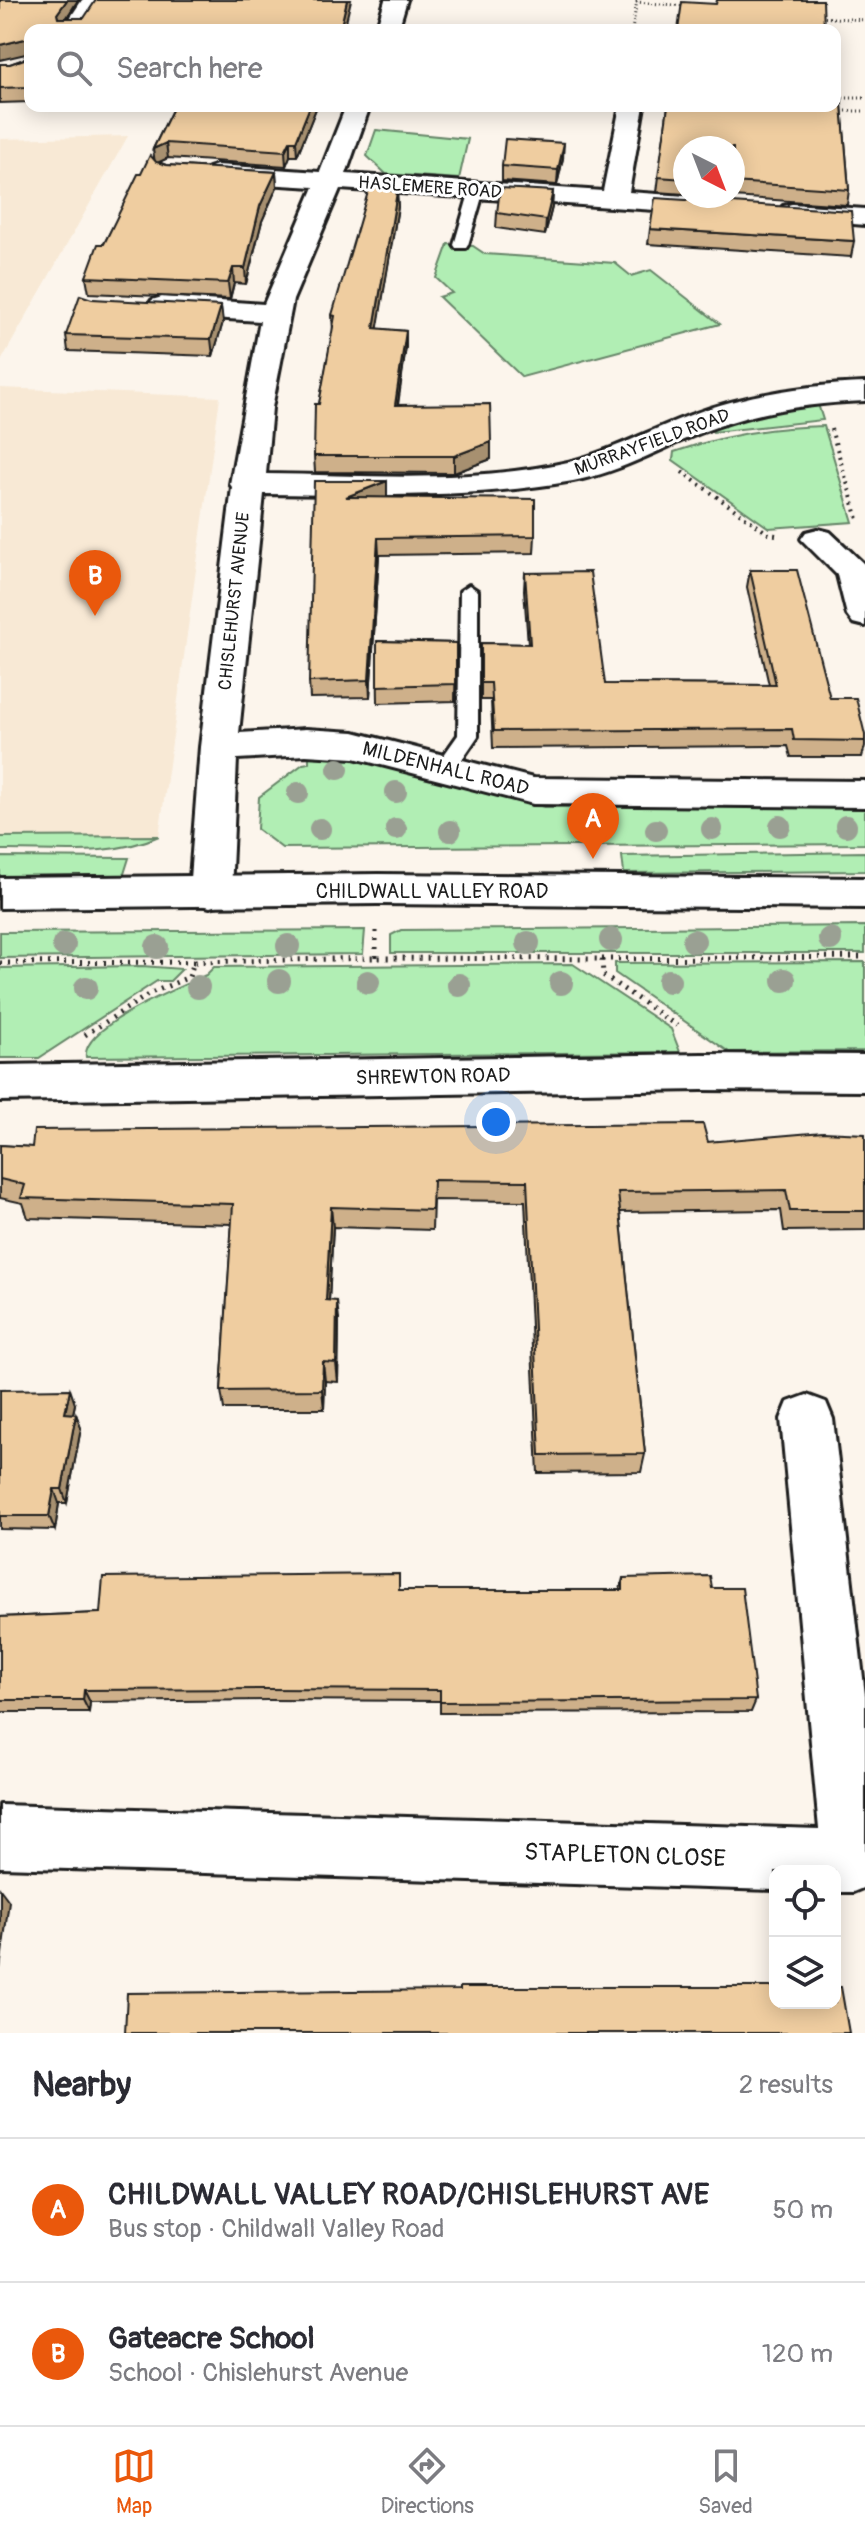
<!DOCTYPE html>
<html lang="en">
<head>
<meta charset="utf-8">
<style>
  body { margin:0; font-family:Pangolin,sans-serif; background:#f7f7f7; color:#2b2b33 }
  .controls { position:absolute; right:24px; bottom:24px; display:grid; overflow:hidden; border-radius:16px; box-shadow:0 4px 20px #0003 }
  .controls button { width:72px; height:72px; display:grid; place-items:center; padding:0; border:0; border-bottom:2px solid #e1e1e2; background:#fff; color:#2b2b33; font:40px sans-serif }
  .compass { position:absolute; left:673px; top:136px; width:72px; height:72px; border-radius:50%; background:#fff; box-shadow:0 4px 20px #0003; rotate:138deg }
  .you { position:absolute; left:496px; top:1122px; width:28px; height:28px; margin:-20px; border:6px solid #fff; border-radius:50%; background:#1a73e8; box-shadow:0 0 0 12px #1a73e833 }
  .badge { display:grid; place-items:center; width:52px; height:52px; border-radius:50%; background:#ea580c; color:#fff; font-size:26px; font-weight:700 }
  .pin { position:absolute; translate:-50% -66px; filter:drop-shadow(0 2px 4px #0008) }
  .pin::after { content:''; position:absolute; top:42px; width:28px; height:24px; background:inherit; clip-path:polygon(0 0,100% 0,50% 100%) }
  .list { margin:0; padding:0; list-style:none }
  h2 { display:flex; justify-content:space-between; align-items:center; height:104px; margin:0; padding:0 32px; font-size:34px }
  h2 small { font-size:26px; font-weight:400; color:#7c7c81 }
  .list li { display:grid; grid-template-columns:52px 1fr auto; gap:24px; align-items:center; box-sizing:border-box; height:144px; padding:0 32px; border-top:2px solid #e1e1e2 }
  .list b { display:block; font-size:30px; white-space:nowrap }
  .list p { margin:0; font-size:26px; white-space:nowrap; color:#7c7c81 }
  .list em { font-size:26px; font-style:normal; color:#7c7c81 }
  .icon { flex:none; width:44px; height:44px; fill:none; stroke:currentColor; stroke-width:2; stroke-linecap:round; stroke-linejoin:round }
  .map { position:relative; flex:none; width:865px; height:2033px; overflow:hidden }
  .search { position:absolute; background:#fff; box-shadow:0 4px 20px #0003; left:24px; right:24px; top:24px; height:88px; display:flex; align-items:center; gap:20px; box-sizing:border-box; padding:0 28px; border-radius:16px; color:#7c7c81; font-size:30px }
  .sheet { height:392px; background:#fff }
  nav { display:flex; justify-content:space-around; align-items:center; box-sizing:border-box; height:112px; border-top:2px solid #e1e1e2; background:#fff; font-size:22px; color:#7c7c81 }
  nav a { display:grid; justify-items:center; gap:4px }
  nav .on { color:#ea580c }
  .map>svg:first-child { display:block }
  .built { fill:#f8e9d5 }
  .green { fill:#b1eeb4; stroke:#668568; stroke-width:2 }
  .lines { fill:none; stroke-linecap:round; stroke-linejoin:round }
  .lane-casing { stroke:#1c1c1c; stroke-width:6 }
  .street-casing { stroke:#1c1c1c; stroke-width:6 }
  .secondary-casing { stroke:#1c1c1c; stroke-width:6 }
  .path-far2 { stroke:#1c1c1c; stroke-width:3; stroke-dasharray:1 3; stroke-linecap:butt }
  .path-far1 { stroke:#1c1c1c; stroke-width:4; stroke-dasharray:2 5; stroke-linecap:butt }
  .path { stroke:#1c1c1c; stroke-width:5; stroke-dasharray:2 6; stroke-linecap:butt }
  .lane { fill:#fff; fill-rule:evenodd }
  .street { fill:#fff; fill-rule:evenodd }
  .secondary { fill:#fff; fill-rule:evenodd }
  .tree { fill:#9aa093 }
  .wall { fill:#ceb08a; stroke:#1c1c1c; stroke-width:2 }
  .shaded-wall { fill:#a79070; stroke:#1c1c1c; stroke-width:2 }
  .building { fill:#efcda0; stroke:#1c1c1c; stroke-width:2 }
  .labels { text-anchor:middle; stroke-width:6; stroke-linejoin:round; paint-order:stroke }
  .far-street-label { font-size:18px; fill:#1c1c1c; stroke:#fff }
  .street-label { font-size:20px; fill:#1c1c1c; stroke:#fff }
  .near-street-label { font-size:24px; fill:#1c1c1c; stroke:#fff }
</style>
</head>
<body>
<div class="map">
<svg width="865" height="2033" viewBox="0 0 865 2033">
  <rect width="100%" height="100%" fill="#fcf5ec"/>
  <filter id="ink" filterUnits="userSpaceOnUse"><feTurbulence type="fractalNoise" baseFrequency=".0125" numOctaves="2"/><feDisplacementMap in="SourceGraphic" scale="16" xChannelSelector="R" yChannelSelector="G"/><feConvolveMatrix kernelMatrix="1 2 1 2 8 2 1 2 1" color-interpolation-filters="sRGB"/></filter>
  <g filter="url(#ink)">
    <g class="built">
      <path d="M128,136L0,363V139Z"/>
      <path d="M0,388L220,397L159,836L0,837Z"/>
    </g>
    <g class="green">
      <path d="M376,130L468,139L459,179L386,174L367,156Z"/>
      <path d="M448,244L473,246L485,254L615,263L631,276L651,270L720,324L522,377L439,297L452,293L436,278Z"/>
      <path d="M818,404L823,420L713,432L711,429L757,415Z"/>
      <path d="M824,426L853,522L769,528L673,460L674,452C723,435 772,427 824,426Z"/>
      <path d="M309,756L356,758L544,807L865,804V844L282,848L257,829L259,797L303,764L309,763Z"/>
      <path d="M159,836C111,858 52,849 0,850V837Z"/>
      <path d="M865,852V871L624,873L622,856Z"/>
      <path d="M0,857L129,858L123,877L0,878Z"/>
      <path d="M865,926V953H391V935L401,930Z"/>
      <path d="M365,930L363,954L0,958V932Z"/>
      <path d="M865,962V1051L729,1052L615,973V963Z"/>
      <path d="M573,964L671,1029L680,1052L86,1057C81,1026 180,987 206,975L214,967Z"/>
      <path d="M142,966L182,969L170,981H157L39,1058H0V968Z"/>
    </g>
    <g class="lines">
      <g class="lane-casing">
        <g id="lane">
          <path d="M477,186L484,190L468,245L466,248H456L454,245L470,190Z"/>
          <path d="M469,585L478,591V736L452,774H438L434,769L458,735L460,591Z"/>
        </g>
      </g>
      <g class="street-casing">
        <g id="street">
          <path d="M82,0H104L84,30H62Z"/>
          <path d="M385,0H407L398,30H376Z"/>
          <path d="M346,106H370L346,174L603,191L620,106H644L629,192L715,198L724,200L728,206L724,212L715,214L340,189L293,300L272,408L266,474C366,475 470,484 568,462C611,452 651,429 693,414C747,394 807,385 865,383V401C815,403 763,410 716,427C668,444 623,472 573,481C471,499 368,495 264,494L239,733L306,729L354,732L533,778L865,781V807L533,804L354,758L306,755L237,759L231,892L225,903L210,907L195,903L189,892L200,747L232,487L230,484L260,321L162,315L152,312L148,306L152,300L162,297L264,304L314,187L217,181L208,178L204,173L208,168L217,165L320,172Z"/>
          <path d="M792,204L865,209V225L783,218L779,212L783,206Z"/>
          <path d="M818,529L830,532L865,565V626L853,623L847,615L837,575L801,539L806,532Z"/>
          <path d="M702,1054L865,1055V1091L702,1090L0,1101V1065Z"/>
          <path d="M807,1395L826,1402L833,1419L865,1695V1887L853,1892H835V1871H775V1890L0,1867V1805L819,1829L781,1419L788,1402Z"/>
        </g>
      </g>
      <g class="secondary-casing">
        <path id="secondary" d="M378,874L865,878V908L378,904L0,908V878Z"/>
      </g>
      <g class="path-far2">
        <path d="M636,2L687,6"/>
        <path d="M817,17L865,20"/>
        <path d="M632,30L637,1"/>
        <path d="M835,98H865"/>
        <path d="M838,111H865"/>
      </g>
      <g class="path-far1">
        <path d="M831,429L858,519"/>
        <path d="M682,472L769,534L776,535"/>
      </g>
      <g class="path">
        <path d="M376,931V958"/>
        <path d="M602,959L865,957"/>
        <path d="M0,963L194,962"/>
        <path d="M85,1035L151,993L189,977L194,962L376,958L602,959L603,975L677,1026"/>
      </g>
      <use href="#lane" class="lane"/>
      <use href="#street" class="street"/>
      <use href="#secondary" class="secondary"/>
    </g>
    <g class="tree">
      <circle cx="338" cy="769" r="11"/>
      <circle cx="396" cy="792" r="11"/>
      <circle cx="298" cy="793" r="11"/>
      <circle cx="780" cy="826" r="11"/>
      <circle cx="846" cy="826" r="11"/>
      <circle cx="320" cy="829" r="11"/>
      <circle cx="396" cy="829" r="11"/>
      <circle cx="712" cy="829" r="11"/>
      <circle cx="656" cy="830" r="11"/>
      <circle cx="450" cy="831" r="11"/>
      <circle cx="585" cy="831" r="11"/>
      <circle cx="830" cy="939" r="12"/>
      <circle cx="611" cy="940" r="12"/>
      <circle cx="694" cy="941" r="12"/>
      <circle cx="528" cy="943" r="12"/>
      <circle cx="64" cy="945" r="12"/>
      <circle cx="288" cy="946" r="12"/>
      <circle cx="157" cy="947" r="12"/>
      <circle cx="784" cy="980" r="12"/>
      <circle cx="279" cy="981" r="12"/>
      <circle cx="669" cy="981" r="12"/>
      <circle cx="368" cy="982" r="12"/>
      <circle cx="561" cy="983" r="12"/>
      <circle cx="459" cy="985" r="12"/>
      <circle cx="198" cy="987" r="12"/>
      <circle cx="86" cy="988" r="12"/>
    </g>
    <g class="wall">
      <path d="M835,44H837L849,190L847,205L718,196H733V148H685V194L657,192L668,106H835Z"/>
      <path d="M30,57V102L0,103V64H10Z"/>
      <path d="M174,106H317L297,156H290L286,166L168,158L159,162L166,165L276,172L277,187L262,221L246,284L234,283L230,299L89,293L86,277L141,174L155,160L153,149Z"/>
      <path d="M563,158L557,185L502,181V166Z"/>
      <path d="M553,191L552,207L545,235L496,228L497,213Z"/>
      <path d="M397,192L398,207L377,329L406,331V347L398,405L491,442V459L454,473L315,472L314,456L319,404L333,331L332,315Z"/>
      <path d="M650,229L854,241L851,257L648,244Z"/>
      <path d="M92,299L223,322L213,356L68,351L66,335Z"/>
      <path d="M387,497L535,536L534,553L379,555L370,697L310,698L309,682Z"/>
      <path d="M750,570L830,698L865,735V746L862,757H791L788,746L493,748L491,700H481V643L528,644L524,590L525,573L605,684L769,685L747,587Z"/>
      <path d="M377,641L456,643L455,701L378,703Z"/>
      <path d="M865,1134V1230L784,1231L781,1210L620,1212L645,1454L641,1472L538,1473L525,1201L433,1200L432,1230L333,1227L329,1300L339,1320L338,1382L325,1381L324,1409H224L221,1391L232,1224L28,1218L23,1203L0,1198V1145L32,1147L708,1142Z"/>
      <path d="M0,1390L75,1404L73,1414H76L81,1428L67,1503H59L55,1530L0,1529Z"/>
      <path d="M623,1578L712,1588L756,1700L751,1712L440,1713V1701L268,1700L90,1702L89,1712H0V1617L100,1613L399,1590H620Z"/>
    </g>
    <g class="shaded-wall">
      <path d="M67,0H78L60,28L57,14Z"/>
      <path d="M347,0H351L344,30H340Z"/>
      <path d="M29,38L30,53L0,60V45Z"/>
      <path d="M310,106H317L297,156L296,141Z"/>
      <path d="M290,141V156L286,166L285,151Z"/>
      <path d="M166,143L168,158L155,164L153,149Z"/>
      <path d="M564,143L563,158L557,185L558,170Z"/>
      <path d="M276,172L277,187L262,221L246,284L245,268L260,206Z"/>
      <path d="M553,191L552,207L545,235L546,220Z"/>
      <path d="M397,192L398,207L375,344L374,328Z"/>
      <path d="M233,268L234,283L230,299L228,283Z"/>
      <path d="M221,306L223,322L213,356L211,339Z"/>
      <path d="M406,331V347L395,421V405Z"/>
      <path d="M491,442V459L454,473V456Z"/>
      <path d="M387,481V498L346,497Z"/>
      <path d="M378,538L379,555L370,697L369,680Z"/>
      <path d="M331,1207L333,1227L328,1319L326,1300Z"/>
      <path d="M337,1301L339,1320L338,1382L336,1363Z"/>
      <path d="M323,1362L325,1381L324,1409L322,1390Z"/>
      <path d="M70,1389L75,1404L70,1427L65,1413Z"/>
      <path d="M76,1414L81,1428L67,1503L62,1489Z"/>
      <path d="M54,1489L59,1503L55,1530L49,1516Z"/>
      <path d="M84,1690L90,1702L89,1712L83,1700Z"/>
      <path d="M0,1889L9,1901L0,1969Z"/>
    </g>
    <g class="building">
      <path d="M0,0H67L57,14L58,18H84L96,0H347L340,30H30V57L29,38L0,45Z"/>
      <path d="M717,0H823L824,30H678L682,2L716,4Z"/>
      <path d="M835,44H837L849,190L733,182V148H685V179L658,177L668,106H835Z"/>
      <path d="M30,57V87L0,88V64H10Z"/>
      <path d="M174,106H310L296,141H290L285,151L166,143L153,149Z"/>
      <path d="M505,139L564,143L558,170L502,166Z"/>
      <path d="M150,155L156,162L166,165L276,172L260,206L245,268H233L228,283L86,277L98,244H104L138,174H141Z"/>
      <path d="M370,185L397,192L374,328L406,331L395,405L490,404L491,442L454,456H314L315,404H319L335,316L332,315Z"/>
      <path d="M500,188L553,191L546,220L497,213Z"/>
      <path d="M655,198L851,211L854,241L650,229Z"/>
      <path d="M80,295L92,299L221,306L211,339L66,335Z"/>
      <path d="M314,481H387L346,497L535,499V536L378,538L369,680L309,682Z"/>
      <path d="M750,570H797L830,698H856L865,735V741L794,740L792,729L494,731L491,683H481V643L530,644L525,573L590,572L605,684L776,685Z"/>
      <path d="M377,641L456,643V684L377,686Z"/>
      <path d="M703,1124L708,1142L823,1132L865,1134V1211H790L786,1190L618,1192L645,1454L540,1455L527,1181L433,1180L432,1210L331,1207L326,1300L337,1301L336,1363L323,1362L322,1390L221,1391L233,1204L21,1198L25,1185L0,1179V1145L32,1147L34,1130Z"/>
      <path d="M70,1389L65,1413L76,1414L62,1489H54L49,1516H0V1390Z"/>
      <path d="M399,1574V1590H623V1578L710,1576L712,1588H742L756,1700L440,1702V1690L266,1689L84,1690L83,1700H0V1617L100,1613L103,1577Z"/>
      <path d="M460,1987H775V2003H835V1987H841L849,2033H125L127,1993L460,1990Z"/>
    </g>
  </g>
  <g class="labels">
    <g class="far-street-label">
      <text transform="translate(430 187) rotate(4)" y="6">HASLEMERE ROAD</text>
      <text transform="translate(652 442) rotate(-20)" y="6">MURRAYFIELD ROAD</text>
      <text transform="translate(234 601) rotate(-84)" y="6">CHISLEHURST AVENUE</text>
    </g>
    <g class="street-label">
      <text transform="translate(446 768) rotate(14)" y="7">MILDENHALL ROAD</text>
      <text x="432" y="898">CHILDWALL VALLEY ROAD</text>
      <text transform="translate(433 1076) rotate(-1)" y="7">SHREWTON ROAD</text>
    </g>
    <g class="near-street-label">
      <text transform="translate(625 1855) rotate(2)" y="8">STAPLETON CLOSE</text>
    </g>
  </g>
</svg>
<div class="controls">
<button><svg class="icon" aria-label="locate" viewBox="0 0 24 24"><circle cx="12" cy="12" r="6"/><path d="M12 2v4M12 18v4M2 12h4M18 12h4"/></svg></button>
<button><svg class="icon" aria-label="layers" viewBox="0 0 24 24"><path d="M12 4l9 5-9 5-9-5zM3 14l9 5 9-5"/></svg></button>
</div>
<svg class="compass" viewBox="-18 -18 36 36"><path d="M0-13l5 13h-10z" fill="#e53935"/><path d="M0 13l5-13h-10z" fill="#7c7c81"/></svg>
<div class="you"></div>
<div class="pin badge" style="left:593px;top:859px">A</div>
<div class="pin badge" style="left:95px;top:616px">B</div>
<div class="search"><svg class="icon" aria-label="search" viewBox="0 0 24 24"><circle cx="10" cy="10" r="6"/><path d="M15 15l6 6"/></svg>Search here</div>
</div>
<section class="sheet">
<h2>Nearby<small>2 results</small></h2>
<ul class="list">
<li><span class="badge">A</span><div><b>CHILDWALL VALLEY ROAD/CHISLEHURST AVE</b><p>Bus stop · Childwall Valley Road</p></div><em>50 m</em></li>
<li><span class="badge">B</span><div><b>Gateacre School</b><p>School · Chislehurst Avenue</p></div><em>120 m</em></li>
</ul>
</section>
<nav>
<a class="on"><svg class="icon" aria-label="map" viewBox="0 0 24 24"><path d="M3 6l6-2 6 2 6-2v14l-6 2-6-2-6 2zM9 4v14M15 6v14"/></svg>Map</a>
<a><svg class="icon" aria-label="directions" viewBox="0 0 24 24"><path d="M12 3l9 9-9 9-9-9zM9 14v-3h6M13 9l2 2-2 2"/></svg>Directions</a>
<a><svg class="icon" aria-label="saved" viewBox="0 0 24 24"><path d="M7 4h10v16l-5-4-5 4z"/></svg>Saved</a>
</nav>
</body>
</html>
